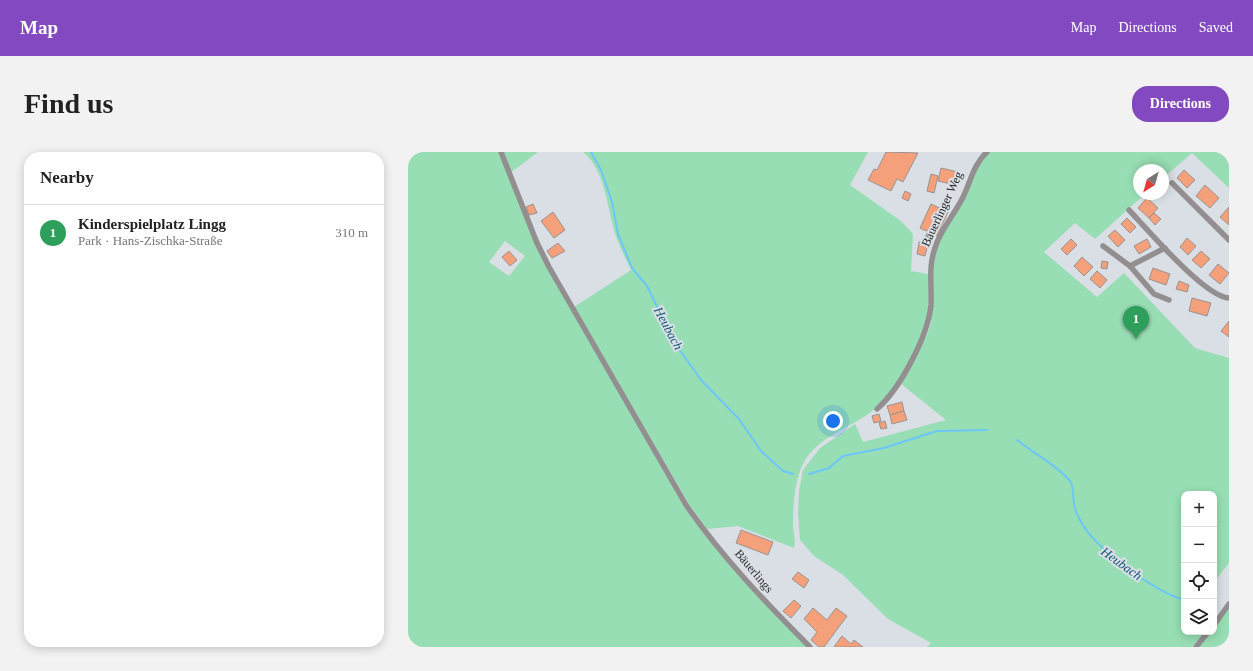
<!DOCTYPE html>
<html lang="en">
<head>
<meta charset="utf-8">
<style>
  body { margin:0; font-family:Georgia,serif; background:#f2f2f2; color:#222 }
  .controls { position:absolute; right:12px; bottom:12px; display:grid; overflow:hidden; border-radius:8px; box-shadow:0 2px 10px #0003 }
  .controls button { width:36px; height:36px; display:grid; place-items:center; padding:0; border:0; border-bottom:1px solid #e0e0e0; background:#fff; color:#222; font:20px sans-serif }
  .compass { position:absolute; left:725px; top:12px; width:36px; height:36px; border-radius:50%; background:#fff; box-shadow:0 2px 10px #0003; rotate:217deg }
  .you { position:absolute; left:425px; top:269px; width:14px; height:14px; margin:-10px; border:3px solid #fff; border-radius:50%; background:#1a73e8; box-shadow:0 0 0 6px #1a73e833 }
  .badge { display:grid; place-items:center; width:26px; height:26px; border-radius:50%; background:#8249c0; color:#fff; font-size:13px; font-weight:700 }
  .pin { position:absolute; translate:-50% -33px; filter:drop-shadow(0 1px 2px #0008) }
  .pin::after { content:''; position:absolute; top:21px; width:14px; height:12px; background:inherit; clip-path:polygon(0 0,100% 0,50% 100%) }
  .list { margin:0; padding:0; list-style:none }
  h2 { display:flex; justify-content:space-between; align-items:center; height:52px; margin:0; padding:0 16px; font-size:17px }
  h2 small { font-size:13px; font-weight:400; color:#767676 }
  .list li { display:grid; grid-template-columns:26px 1fr auto; gap:12px; align-items:center; box-sizing:border-box; height:56px; padding:0 16px; border-top:1px solid #e0e0e0 }
  .list b { display:block; font-size:15px; white-space:nowrap }
  .list p { margin:0; font-size:13px; white-space:nowrap; color:#767676 }
  .list em { font-size:13px; font-style:normal; color:#767676 }
  .icon { flex:none; width:22px; height:22px; fill:none; stroke:currentColor; stroke-width:2; stroke-linecap:round; stroke-linejoin:round }
  .map { position:relative; flex:none; width:821px; height:495px; overflow:hidden; border-radius:16px }
  header { display:flex; align-items:center; gap:24px; box-sizing:border-box; height:56px; padding:0 20px; background:#8249c0; color:#fff }
  header strong { font-size:19px }
  nav { display:flex; gap:22px; margin-inline-start:auto; font-size:14px }
  .intro { display:flex; align-items:center; justify-content:space-between; box-sizing:border-box; height:96px; padding:0 24px }
  h1 { margin:0; font-size:28px }
  .button { padding:10px 18px; border-radius:16px; background:#8249c0; color:#fff; font-size:14px; font-weight:700 }
  main { display:flex; gap:24px; padding:0 24px }
  aside { flex:1; background:#fff; border-radius:16px; box-shadow:0 2px 10px #0003 }
  .map>svg:first-child { display:block }
  .green { fill:#98deb4; fill-rule:evenodd }
  .lines { fill:none; stroke-linecap:round; stroke-linejoin:round }
  .stream { stroke:#6cc6f8; stroke-width:2 }
  .building { fill:#f4a17b; stroke:#99928e }
  .street { stroke:#938f90; stroke-width:5.5 }
  .labels { text-anchor:middle; stroke-width:4; stroke-linejoin:round; paint-order:stroke }
  .street-label { font-size:12px; fill:#26282a; stroke:#dadfe5 }
  .water-label { font-size:13px; font-style:italic; fill:#0d5677; stroke:#dadfe5 }
</style>
</head>
<body>
<header>
<strong>Map</strong>
<nav><a>Map</a><a>Directions</a><a>Saved</a></nav>
</header>
<div class="intro"><h1>Find us</h1><a class="button">Directions</a></div>
<main>
<aside>
<h2>Nearby<small></small></h2>
<ul class="list">
<li><span class="badge" style="background:#2e9e5b">1</span><div><b>Kinderspielplatz Lingg</b><p>Park · Hans-Zischka-Straße</p></div><em>310 m</em></li>
</ul>
</aside>
<div class="map">
<svg width="821" height="495" viewBox="0 0 821 495">
  <rect width="100%" height="100%" fill="#dadfe5"/>
  <g class="green">
    <path d="M0,0H91L152,135L276,355C311,405 355,451 399,495H0ZM97,89L117,104L101,124L81,110Z"/>
    <path d="M94,0H130L102,21Z"/>
    <path d="M175,0H460L442,33L493,69L505,82L503,119L520,122C521,141 522,158 517,176C512,193 482,245 468,256C445,276 410,283 395,312C386,330 385,356 385,375C386,383 388,388 386,396L330,374L299,377L281,352L166,155L223,118C218,107 212,96 208,84C199,58 198,18 175,0Z"/>
    <path d="M582,0H821V36L784,1L755,26V18H731V42H737L687,87L667,71L636,100L689,145L716,121L787,196L821,206V411L806,430V342H776V480H797L784,495H519L523,491L480,467L435,423L406,404L392,388L390,362L391,338L395,318L412,296L447,272L455,290L538,268L492,231L519,182L523,171L524,122L529,95L566,19Z"/>
    <path d="M821,457V495H790L803,480H806V476Z"/>
  </g>
  <g class="lines">
    <g class="stream">
      <path d="M183,0L193,18L204,50L210,82L224,116L239,134L266,190L293,228L331,267L353,299L375,319L385,322"/>
      <path d="M609,288C626,302 648,312 662,329C667,336 664,348 667,356C668,361 671,366 673,370C688,397 746,439 776,448"/>
      <path d="M401,322L421,316L435,304L476,296L529,279L579,278"/>
    </g>
  </g>
  <g class="building">
    <path d="M478,0L510,1L495,30L489,27L483,39L460,28L466,17L469,18Z"/>
    <path d="M533,16L550,20L547,33L530,29Z"/>
    <path d="M776,18L787,28L779,36L769,26Z"/>
    <path d="M523,22L530,24L526,41L519,39Z"/>
    <path d="M797,33L811,46L802,56L788,44Z"/>
    <path d="M497,39L503,42L500,49L494,46Z"/>
    <path d="M739,46L750,56L741,66L730,56Z"/>
    <path d="M125,52L129,61L121,63L118,55Z"/>
    <path d="M523,52L540,60L529,84L512,76Z"/>
    <path d="M821,55V73L812,65Z"/>
    <path d="M145,60L157,78L146,86L133,69Z"/>
    <path d="M746,61L753,67L747,73L741,66Z"/>
    <path d="M719,66L728,75L722,81L713,72Z"/>
    <path d="M707,78L717,88L710,95L700,84Z"/>
    <path d="M779,86L788,94L780,103L772,95Z"/>
    <path d="M663,87L669,93L659,103L653,97Z"/>
    <path d="M739,87L743,95L731,102L726,94Z"/>
    <path d="M511,90L520,92L517,104L509,102Z"/>
    <path d="M150,91L157,99L144,106L139,99Z"/>
    <path d="M101,99L109,108L102,114L94,105Z"/>
    <path d="M793,99L802,107L793,116L784,108Z"/>
    <path d="M674,105L685,115L676,124L666,114Z"/>
    <path d="M694,109L700,110L699,117L693,116Z"/>
    <path d="M810,112L821,121L812,132L801,123Z"/>
    <path d="M745,116L762,122L758,133L741,127Z"/>
    <path d="M689,119L699,128L692,136L682,127Z"/>
    <path d="M771,129L781,133L779,140L768,137Z"/>
    <path d="M784,146L803,151L799,164L781,159Z"/>
    <path d="M821,169V185L813,179Z"/>
    <path d="M494,250L496,259L482,263L479,254Z"/>
    <path d="M496,259L499,268L484,272L482,263Z"/>
    <path d="M471,262L473,269L466,271L464,264Z"/>
    <path d="M477,269L479,276L473,277L471,271Z"/>
    <path d="M333,378L365,390L360,403L328,391Z"/>
    <path d="M390,420L401,428L396,436L384,427Z"/>
    <path d="M386,448L393,454L383,466L375,459Z"/>
    <path d="M405,456L419,468L428,456L439,464L416,495H411L403,488L409,480L396,467Z"/>
    <path d="M434,484L443,492L446,488L455,495H426Z"/>
  </g>
  <g class="lines">
    <g class="street">
      <path d="M93,0L129,91L141,115L278,353C314,405 358,451 402,495"/>
      <path d="M764,31L821,88"/>
      <path d="M721,58C739,77 797,145 821,146"/>
      <path d="M695,94L722,114L757,96"/>
      <path d="M722,114L746,142L761,148"/>
      <path d="M469,257C492,237 520,184 523,153C524,134 520,115 527,96C532,78 547,62 555,45C563,29 565,13 579,0"/>
      <path d="M806,473L821,452"/>
      <path d="M788,495L800,480"/>
    </g>
  </g>
  <g class="labels">
    <g class="street-label">
      <text transform="translate(534 57) rotate(-65)" y="4">Bäuerlinger Weg</text>
      <text transform="translate(346 419) rotate(50)" y="4">Bäuerlings</text>
    </g>
    <g class="water-label">
      <text transform="translate(261 176) rotate(62)" y="5">Heubach</text>
      <text transform="translate(714 411) rotate(36)" y="5">Heubach</text>
    </g>
  </g>
</svg>
<div class="controls">
<button>+</button>
<button>−</button>
<button><svg class="icon" aria-label="locate" viewBox="0 0 24 24"><circle cx="12" cy="12" r="6"/><path d="M12 2v4M12 18v4M2 12h4M18 12h4"/></svg></button>
<button><svg class="icon" aria-label="layers" viewBox="0 0 24 24"><path d="M12 4l9 5-9 5-9-5zM3 14l9 5 9-5"/></svg></button>
</div>
<svg class="compass" viewBox="-18 -18 36 36"><path d="M0-13l5 13h-10z" fill="#e53935"/><path d="M0 13l5-13h-10z" fill="#767676"/></svg>
<div class="you"></div>
<div class="pin badge" style="left:728px;top:187px;background:#2e9e5b">1</div>
</div>
</main>
</body>
</html>
